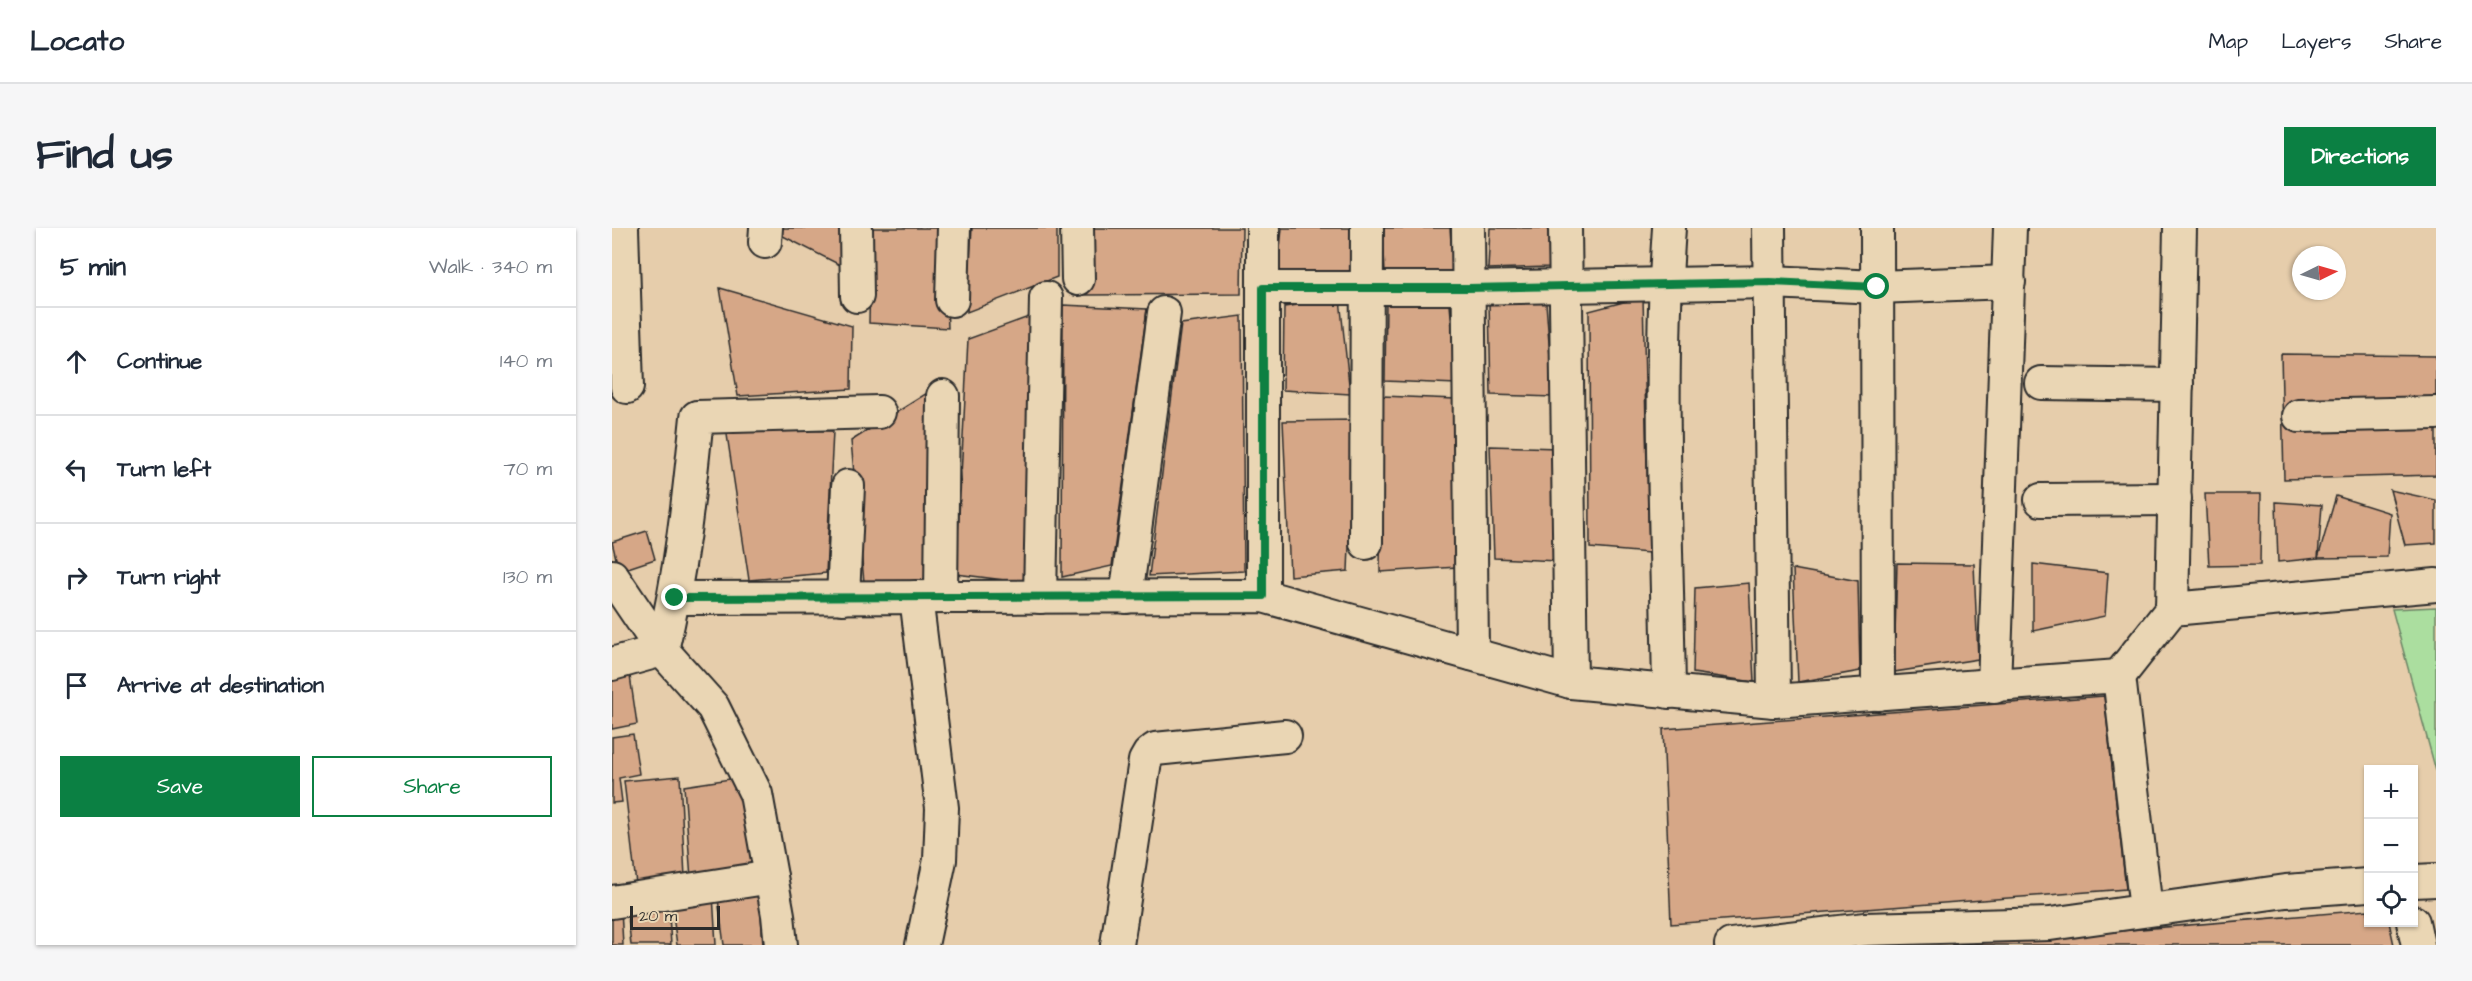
<!DOCTYPE html>
<html lang="en">
<head>
<meta charset="utf-8">
<style>
  body { margin:0; font-family:"Architects Daughter",sans-serif; background:#f6f6f7; color:#1f2937 }
  .controls { position:absolute; right:18px; bottom:18px; display:grid; overflow:hidden; border-radius:0px; box-shadow:0 2px 4px #0004 }
  .controls button { width:54px; height:54px; display:grid; place-items:center; padding:0; border:0; border-bottom:2px solid #e0e1e3; background:#fff; color:#1f2937; font:30px sans-serif }
  .compass { position:absolute; left:1680px; top:18px; width:54px; height:54px; border-radius:50%; background:#fff; box-shadow:0 2px 4px #0004; rotate:85deg }
  .scale { position:absolute; left:18px; bottom:15px; width:90px; box-sizing:border-box; padding-left:6px; border:3px solid #2b2b2b; border-top:0; font-size:16px; line-height:21px; white-space:nowrap; color:#2b2b2b; -webkit-text-stroke:4px #ead6b4; paint-order:stroke }
  .stop { position:absolute; width:18px; height:18px; margin:-14px; border:4px solid #0b8043; border-radius:50%; background:#fff }
  .stop.end { background:#0b8043; border-color:#fff; box-shadow:0 2px 6px #0008 }
  .list { margin:0; padding:0; list-style:none }
  h2 { display:flex; justify-content:space-between; align-items:center; height:78px; margin:0; padding:0 24px; font-size:26px }
  h2 small { font-size:20px; font-weight:400; color:#747a83 }
  .list li { display:grid; grid-template-columns:39px 1fr auto; gap:18px; align-items:center; box-sizing:border-box; height:108px; padding:0 24px; border-top:2px solid #e0e1e3 }
  .list b { display:block; font-size:22px; white-space:nowrap }
  .list em { font-size:20px; font-style:normal; color:#747a83 }
  .actions { display:flex; gap:12px; padding:18px 24px }
  .actions a { flex:1; padding:14px 0; border:2px solid #0b8043; border-radius:0px; text-align:center; font-size:21px; color:#0b8043 }
  .actions .main { background:#0b8043; color:#fff }
  .icon { flex:none; width:33px; height:33px; fill:none; stroke:currentColor; stroke-width:2; stroke-linecap:round; stroke-linejoin:round }
  .map { position:relative; flex:none; width:1824px; height:717px; overflow:hidden; border-radius:0px }
  header { display:flex; align-items:center; gap:36px; box-sizing:border-box; height:84px; padding:0 30px; background:#fff; border-bottom:2px solid #e0e1e3 }
  header strong { font-size:28px }
  nav { display:flex; gap:33px; margin-inline-start:auto; font-size:21px }
  .intro { display:flex; align-items:center; justify-content:space-between; box-sizing:border-box; height:144px; padding:0 36px }
  h1 { margin:0; font-size:42px }
  .button { padding:15px 27px; border-radius:0px; background:#0b8043; color:#fff; font-size:21px; font-weight:700 }
  main { display:flex; gap:36px; padding:0 36px }
  aside { flex:1; background:#fff; border-radius:0px; box-shadow:0 2px 4px #0004 }
  .map>svg:first-child { display:block }
  .green { fill:#abde9f; stroke:#6b8465; stroke-width:1.5 }
  .building { fill:#d6a787; stroke:#2b2b2b; stroke-width:1.5 }
  .lines { fill:none; stroke-linecap:round; stroke-linejoin:round }
  .minor-casing { stroke:#2b2b2b; stroke-width:36 }
  .minor { stroke:#ead6b4; stroke-width:32 }
  .route { stroke:#0b8043; stroke-width:8 }
</style>
</head>
<body>
<header>
<strong>Locato</strong>
<nav><a>Map</a><a>Layers</a><a>Share</a></nav>
</header>
<div class="intro"><h1>Find us</h1><a class="button">Directions</a></div>
<main>
<aside>
<h2>5 min<small>Walk · 340 m</small></h2>
<ul class="list">
<li><svg class="icon" aria-label="ahead" viewBox="0 0 24 24"><path d="M12 20V5M6 11l6-6 6 6"/></svg><div><b>Continue</b></div><em>140 m</em></li>
<li><svg class="icon" aria-label="left" viewBox="0 0 24 24"><path d="M17 20v-9H6M10 6l-5 5 5 5"/></svg><div><b>Turn left</b></div><em>70 m</em></li>
<li><svg class="icon" aria-label="right" viewBox="0 0 24 24"><path d="M7 20v-9h11M14 6l5 5-5 5"/></svg><div><b>Turn right</b></div><em>130 m</em></li>
<li><svg class="icon" aria-label="arrive" viewBox="0 0 24 24"><path d="M6 21V4h12l-3 4 3 4H6"/></svg><div><b>Arrive at destination</b></div></li>
</ul>
<div class="actions"><a class="main">Save</a><a>Share</a></div>
</aside>
<div class="map">
<svg width="1824" height="717" viewBox="0 0 1824 717">
  <rect width="100%" height="100%" fill="#e6cdab"/>
  <filter id="ink" filterUnits="userSpaceOnUse"><feTurbulence type="fractalNoise" baseFrequency=".0167" numOctaves="2"/><feDisplacementMap in="SourceGraphic" scale="12" xChannelSelector="R" yChannelSelector="G"/><feConvolveMatrix kernelMatrix="1 2 1 2 8 2 1 2 1" color-interpolation-filters="sRGB"/></filter>
  <g filter="url(#ink)">
    <path class="green" d="M1824,379V543L1780,381Z"/>
    <g class="building">
      <path d="M169,0H229L230,38L169,7Z"/>
      <path d="M259,0H332L336,100L257,95Z"/>
      <path d="M360,0H445V49L355,84Z"/>
      <path d="M474,0H630L629,66L473,67Z"/>
      <path d="M670,0H743L755,50L666,43Z"/>
      <path d="M771,0H838L841,44L773,46Z"/>
      <path d="M878,0H936L937,39L876,41Z"/>
      <path d="M108,60L240,98L239,161L126,168Z"/>
      <path d="M1031,69L1037,325L978,320L977,83Z"/>
      <path d="M728,71L738,166L671,162L672,79Z"/>
      <path d="M877,74L934,75L941,169L879,167Z"/>
      <path d="M774,75L838,77L845,156L773,153Z"/>
      <path d="M451,77L535,81L500,338L450,349Z"/>
      <path d="M422,87L417,355L344,346L356,111Z"/>
      <path d="M630,88L632,343L537,348L569,96Z"/>
      <path d="M1669,126L1824,128V247L1672,251Z"/>
      <path d="M315,165L313,354H252L239,213Z"/>
      <path d="M770,168L843,171L845,339L768,344Z"/>
      <path d="M742,192L736,343L678,348L671,193Z"/>
      <path d="M114,200L221,203L214,345L137,352Z"/>
      <path d="M878,218L945,220V333L882,330Z"/>
      <path d="M1778,262L1824,272V315L1793,317Z"/>
      <path d="M1593,266H1649L1648,337L1597,338Z"/>
      <path d="M1724,268L1778,285L1775,329L1706,330Z"/>
      <path d="M1664,274L1710,277L1706,330L1666,334Z"/>
      <path d="M35,303L43,331L7,343L0,314Z"/>
      <path d="M1285,335L1362,336L1366,431L1282,444Z"/>
      <path d="M1421,336L1496,345L1493,388L1421,403Z"/>
      <path d="M1181,341L1246,353L1248,443L1186,454Z"/>
      <path d="M1137,355L1142,454L1081,445L1083,360Z"/>
      <path d="M18,448L25,496L0,501V451Z"/>
      <path d="M1492,468L1514,661L1059,696L1051,501Z"/>
      <path d="M21,506L27,546L7,550L10,574L0,575V509Z"/>
      <path d="M68,548L73,650L24,656L12,553Z"/>
      <path d="M131,549L143,640L79,650L72,558Z"/>
      <path d="M147,657L151,717H112L105,663Z"/>
      <path d="M101,667L104,717H65L59,673Z"/>
      <path d="M56,672L59,717H19L15,679Z"/>
      <path d="M9,681L11,717H0V682Z"/>
      <path d="M1756,682V694H1777L1782,717H1339Z"/>
    </g>
    <g class="lines">
      <g class="minor-casing">
        <g id="minor">
          <path d="M10,0L15,159"/>
          <path d="M244,0L245,68"/>
          <path d="M465,0L466,51"/>
          <path d="M856,0L860,426"/>
          <path d="M953,0L959,454"/>
          <path d="M1057,0C1046,154 1055,310 1057,464"/>
          <path d="M1157,0L1162,473"/>
          <path d="M1265,0L1266,466"/>
          <path d="M1568,0L1560,381L1824,357"/>
          <path d="M153,14L154,0"/>
          <path d="M651,60H856L1158,54L1265,59L1397,54"/>
          <path d="M340,72L342,0"/>
          <path d="M1429,155L1565,157"/>
          <path d="M1687,188L1824,185"/>
          <path d="M1429,272L1563,271"/>
          <path d="M754,315L755,0"/>
          <path d="M0,348L50,422L101,479L144,566L166,687L169,717"/>
          <path d="M651,368V0"/>
          <path d="M304,369L330,580L328,632L310,717"/>
          <path d="M329,369L331,168"/>
          <path d="M428,369L434,70"/>
          <path d="M514,369L552,85"/>
          <path d="M63,370L651,368L959,454L1162,473L1507,448L1534,682"/>
          <path d="M231,370L236,258"/>
          <path d="M0,436L50,422C69,345 77,268 85,189L267,184"/>
          <path d="M1507,448L1560,381"/>
          <path d="M1382,459L1398,0"/>
          <path d="M1802,653L1824,652"/>
          <path d="M0,674L159,649"/>
          <path d="M1801,694L1806,717"/>
          <path d="M505,717L533,533L537,526L543,521L673,508"/>
          <path d="M1119,717L1253,701L1438,696L1674,663L1756,657"/>
        </g>
      </g>
      <use href="#minor" class="minor"/>
    </g>
  </g>
  <g class="lines" filter="url(#ink)">
    <path class="route" d="M63,370L651,368V60H856L1158,54L1265,59"/>
  </g>
</svg>
<div class="controls">
<button>+</button>
<button>−</button>
<button><svg class="icon" aria-label="locate" viewBox="0 0 24 24"><circle cx="12" cy="12" r="6"/><path d="M12 2v4M12 18v4M2 12h4M18 12h4"/></svg></button>
</div>
<svg class="compass" viewBox="-18 -18 36 36"><path d="M0-13l5 13h-10z" fill="#e53935"/><path d="M0 13l5-13h-10z" fill="#747a83"/></svg>
<div class="scale">20 m</div>
<div class="stop" style="left:1265px;top:59px"></div>
<div class="stop end" style="left:63px;top:370px"></div>
</div>
</main>
</body>
</html>
